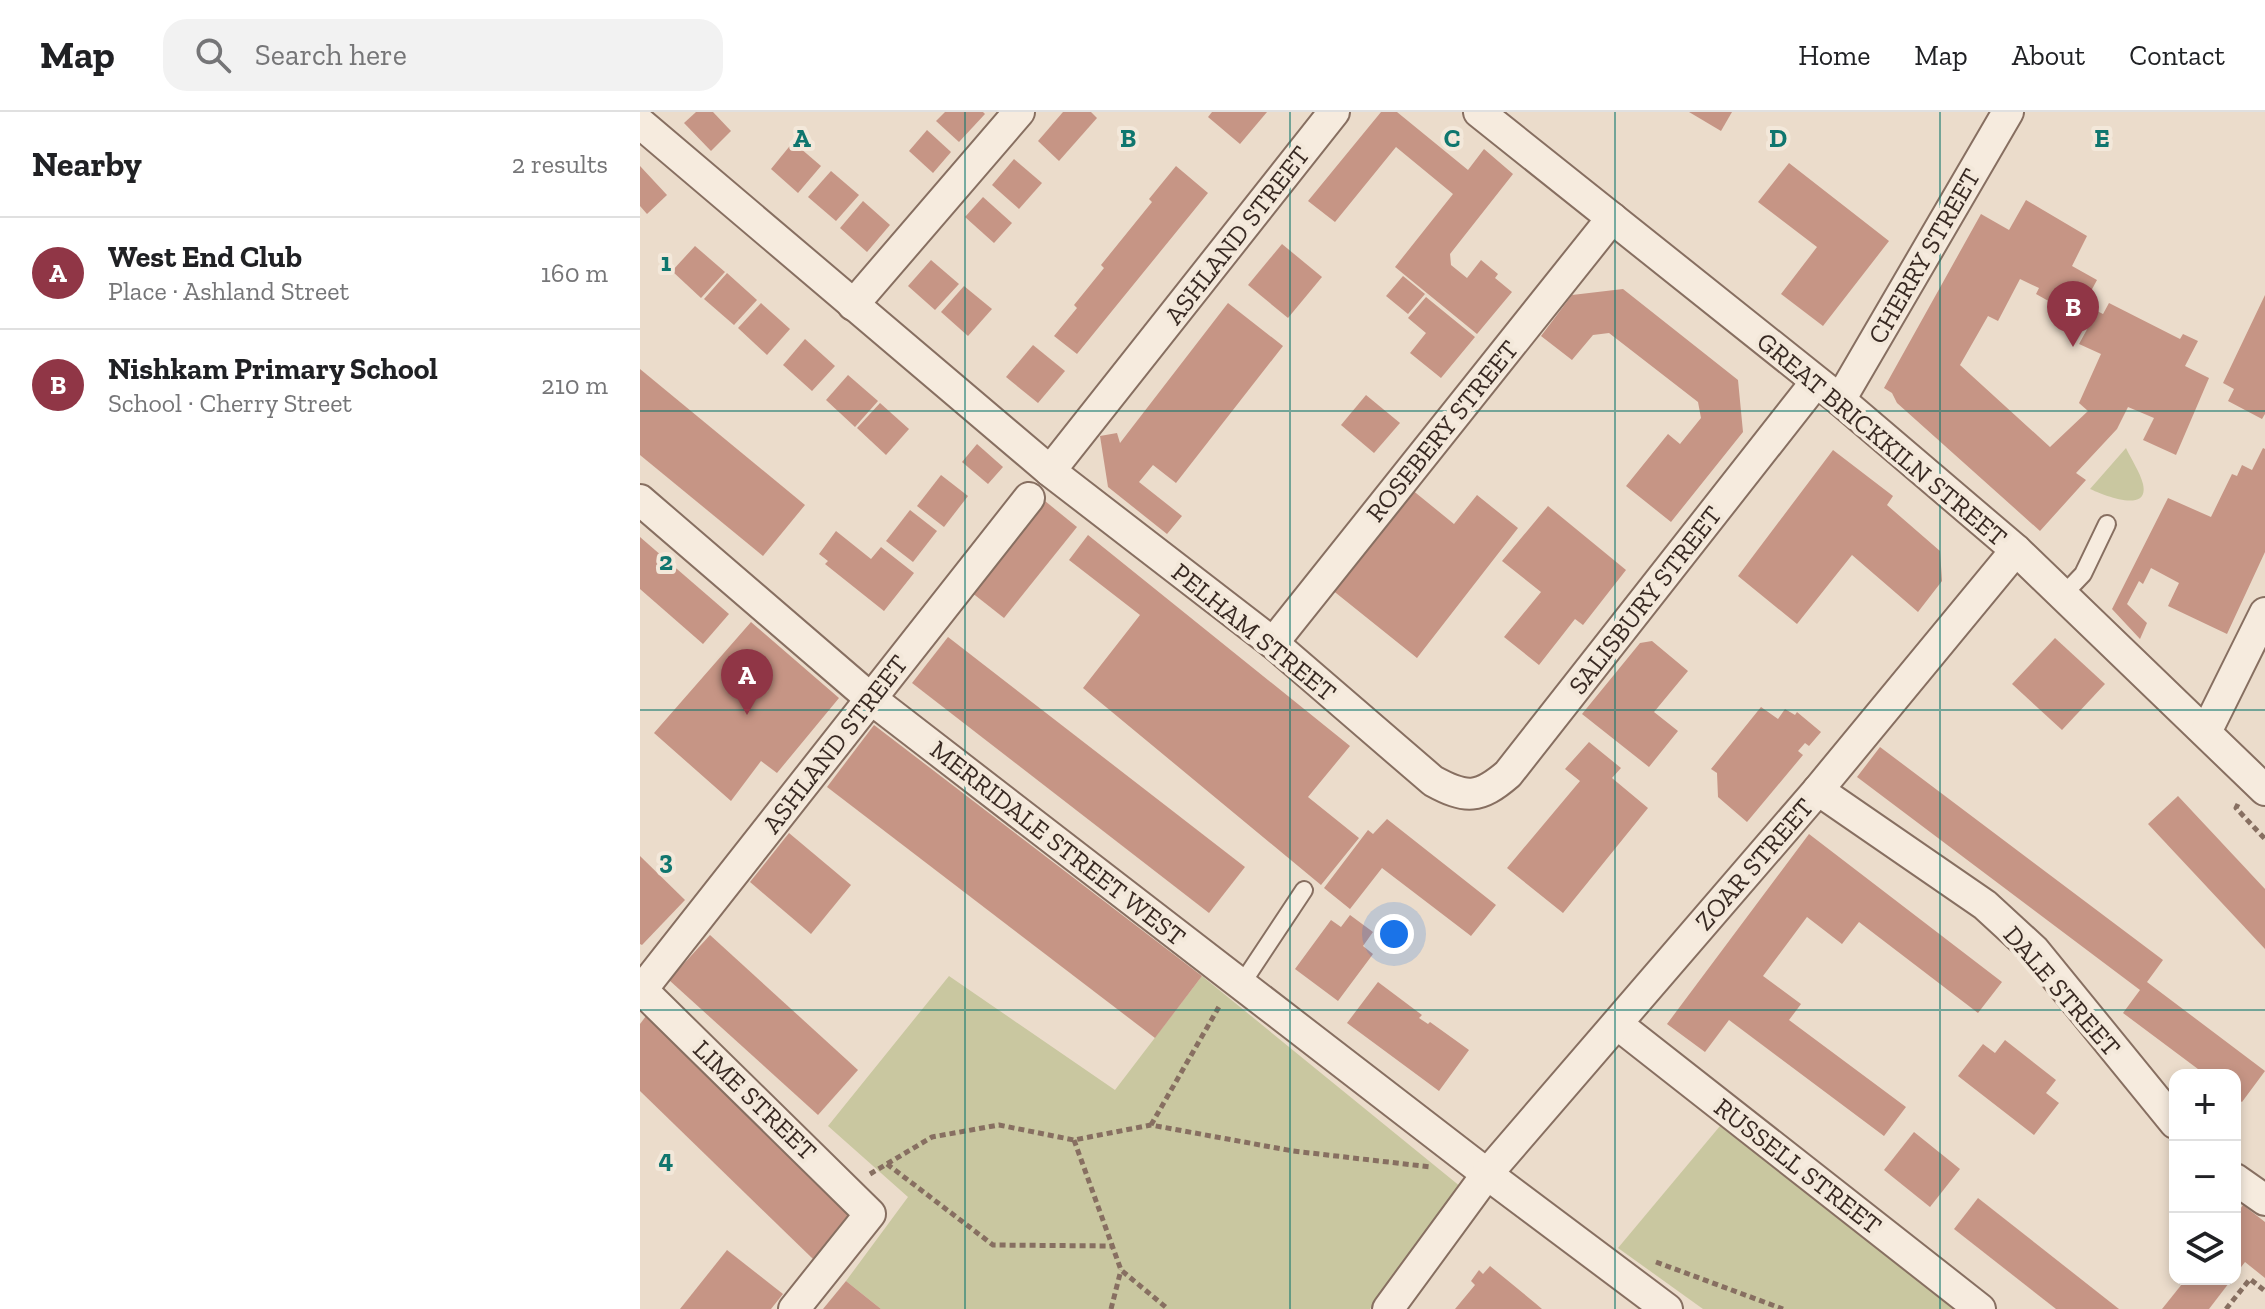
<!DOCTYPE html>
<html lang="en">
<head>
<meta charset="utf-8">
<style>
  body { margin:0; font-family:"Zilla Slab",serif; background:#f2f2f2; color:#202124 }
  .controls { position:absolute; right:24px; bottom:24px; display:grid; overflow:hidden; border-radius:16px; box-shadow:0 4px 12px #0003 }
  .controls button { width:72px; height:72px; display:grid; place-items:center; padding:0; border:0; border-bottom:2px solid #e0e0e0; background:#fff; color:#202124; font:40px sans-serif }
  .you { position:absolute; left:754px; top:822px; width:28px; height:28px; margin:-20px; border:6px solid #fff; border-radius:50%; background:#1a73e8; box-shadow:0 0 0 12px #1a73e833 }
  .badge { display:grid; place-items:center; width:52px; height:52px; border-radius:50%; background:#903646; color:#fff; font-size:26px; font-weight:700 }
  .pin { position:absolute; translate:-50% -66px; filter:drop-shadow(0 2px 4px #0008) }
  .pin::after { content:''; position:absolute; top:42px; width:28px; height:24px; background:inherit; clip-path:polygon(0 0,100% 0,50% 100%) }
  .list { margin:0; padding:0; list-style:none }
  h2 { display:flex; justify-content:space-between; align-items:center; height:104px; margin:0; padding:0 32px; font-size:34px }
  h2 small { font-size:26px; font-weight:400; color:#757577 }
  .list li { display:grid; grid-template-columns:52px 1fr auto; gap:24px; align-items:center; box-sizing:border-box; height:112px; padding:0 32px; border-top:2px solid #e0e0e0 }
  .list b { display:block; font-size:30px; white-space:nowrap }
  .list p { margin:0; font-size:26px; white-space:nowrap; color:#757577 }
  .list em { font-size:26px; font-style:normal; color:#757577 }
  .icon { flex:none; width:44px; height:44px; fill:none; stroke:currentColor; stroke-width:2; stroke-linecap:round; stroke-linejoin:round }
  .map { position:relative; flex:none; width:1625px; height:1197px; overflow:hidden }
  header { display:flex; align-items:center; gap:48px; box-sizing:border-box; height:112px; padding:0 40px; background:#fff; border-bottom:2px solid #e0e0e0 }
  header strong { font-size:38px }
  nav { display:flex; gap:44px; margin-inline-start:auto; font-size:28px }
  .search { width:560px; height:72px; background:#f2f2f2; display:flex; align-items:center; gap:20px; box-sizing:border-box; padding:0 28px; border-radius:24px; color:#757577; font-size:30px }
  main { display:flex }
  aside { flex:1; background:#fff }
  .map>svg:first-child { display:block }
  .green { fill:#c9c7a0 }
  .building { fill:#c69585 }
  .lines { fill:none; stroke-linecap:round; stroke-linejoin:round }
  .service-casing { stroke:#876f61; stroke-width:20 }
  .minor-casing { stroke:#876f61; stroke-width:34 }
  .path { stroke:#876f61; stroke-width:5; stroke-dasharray:6 4; stroke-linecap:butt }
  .service { stroke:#f6ebde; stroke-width:16 }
  .minor { stroke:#f6ebde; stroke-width:30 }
  .grid { fill:none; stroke:#0f766e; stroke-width:2; stroke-opacity:0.55 }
  .labels { text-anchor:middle; stroke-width:8; stroke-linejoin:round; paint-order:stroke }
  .street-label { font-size:26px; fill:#392a23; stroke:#f3e8da }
  .grid-label { font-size:26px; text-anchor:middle; font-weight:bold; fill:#0f766e; stroke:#f3e8da; stroke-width:8; stroke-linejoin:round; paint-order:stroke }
</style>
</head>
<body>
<header>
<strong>Map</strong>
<div class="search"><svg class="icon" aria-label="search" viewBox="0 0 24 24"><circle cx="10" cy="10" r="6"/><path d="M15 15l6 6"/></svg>Search here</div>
<nav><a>Home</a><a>Map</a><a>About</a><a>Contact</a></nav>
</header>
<main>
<aside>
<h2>Nearby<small>2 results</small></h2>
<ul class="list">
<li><span class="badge">A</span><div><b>West End Club</b><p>Place · Ashland Street</p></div><em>160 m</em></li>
<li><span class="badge">B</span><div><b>Nishkam Primary School</b><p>School · Cherry Street</p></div><em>210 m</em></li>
</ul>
</aside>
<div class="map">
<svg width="1625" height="1197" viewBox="0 0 1625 1197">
  <rect width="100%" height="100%" fill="#ebdccb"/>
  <g class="green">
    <path d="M1486,336C1491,347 1500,360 1503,372C1510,403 1461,382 1450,377Z"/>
    <path d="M309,864L475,978L562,864L821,1075L730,1197H241L206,1169L268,1085L188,1014Z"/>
    <path d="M1080,1014L1318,1197H1063L978,1136Z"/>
  </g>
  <g class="building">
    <path d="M56,0H73L91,19L71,39L44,11Z"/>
    <path d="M305,0H343L345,2L319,30L296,9Z"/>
    <path d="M423,0H451L457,6L419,49L398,29Z"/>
    <path d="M572,0H627L600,32L568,5Z"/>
    <path d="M741,0H757L828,58L844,37L873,62L810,142L811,153L827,166L841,148L858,162L855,166L872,180L837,222L755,155L813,82L756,35L695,110L668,89Z"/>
    <path d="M1049,0H1092L1081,19Z"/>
    <path d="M287,18L311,40L293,61L269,39Z"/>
    <path d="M153,30L181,54L158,81L131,57Z"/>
    <path d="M374,47L402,71L379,97L352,73Z"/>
    <path d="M1149,51L1249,129L1183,214L1141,182L1177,135L1118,90Z"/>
    <path d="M0,54L27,83L7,102L0,94Z"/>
    <path d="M536,54L568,81L437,242L414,224L437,196L434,193L464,156L461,153L512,90L509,87Z"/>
    <path d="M191,59L219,83L196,109L168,85Z"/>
    <path d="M343,85L372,111L354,131L325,105Z"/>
    <path d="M1386,88L1447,124L1432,154L1457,168L1437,205L1396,182L1399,176L1380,167L1358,209L1348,204L1320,253L1410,335L1448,299L1439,291L1461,242L1439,232L1457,199L1463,202L1469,191L1540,227L1543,222L1558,229L1545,254L1569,266L1536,343L1503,328L1514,306L1488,295L1477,317L1436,361L1446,368L1400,419L1257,291L1252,281L1244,276L1341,102L1369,118Z"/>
    <path d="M223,89L250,113L227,140L200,116Z"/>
    <path d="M642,132L682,165L648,206L608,173Z"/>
    <path d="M55,134L85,160L61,186L32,159Z"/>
    <path d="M291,148L319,172L295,198L268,174Z"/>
    <path d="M87,161L117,188L94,213L64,187Z"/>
    <path d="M763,164L785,182L768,202L746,184Z"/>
    <path d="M324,174L352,197L328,224L301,200Z"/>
    <path d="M983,177L1098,268L1103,320L1031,410L986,374L1028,322L1040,332L1061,306L1058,290L969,221L953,223L932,248L901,224L932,183Z"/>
    <path d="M1625,183V302L1622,307L1588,289L1594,277L1583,271Z"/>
    <path d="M786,185L835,225L801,266L770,241L786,221L768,206Z"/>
    <path d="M121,191L150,217L127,243L98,216Z"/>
    <path d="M588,191L643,234L536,371L513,353L499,370L542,404L527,422L468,375L460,324L477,321L480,331Z"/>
    <path d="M165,227L195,254L172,279L143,253Z"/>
    <path d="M393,233L425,259L398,291L366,265Z"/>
    <path d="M0,257L165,393L123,444L0,343Z"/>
    <path d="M208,263L238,289L215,315L186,288Z"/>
    <path d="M726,283L760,311L734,341L701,313Z"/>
    <path d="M240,291L269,317L246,343L217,316Z"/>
    <path d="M337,332L363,355L348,372L322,350Z"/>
    <path d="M1623,336L1625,337V440L1587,522L1528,494L1539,471L1511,456L1503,472L1499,469L1487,492L1507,511L1500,527L1472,497L1528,386L1571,405L1592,362L1597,364L1602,353L1612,358Z"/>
    <path d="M1193,338L1253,384L1247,393L1300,439L1302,469L1278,500L1212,443L1157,512L1098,464Z"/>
    <path d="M301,363L328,384L304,415L277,394Z"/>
    <path d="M771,377L814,412L837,383L878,416L777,546L691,477Z"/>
    <path d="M405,389L437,415L364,506L331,480Z"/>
    <path d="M908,394L986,458L943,513L935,507L899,553L864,525L901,480L862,449Z"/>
    <path d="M270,398L297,419L273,450L246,429Z"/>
    <path d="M196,419L231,447L241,435L274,461L244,499L185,452L188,449L179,442Z"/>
    <path d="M448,423L710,634L668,685L719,726L681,773L443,576L500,503L429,448Z"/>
    <path d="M0,425L89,502L63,532L0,477Z"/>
    <path d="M111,510L199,586L137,661L121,649L91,689L14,621Z"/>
    <path d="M308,525L605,755L569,801L272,571Z"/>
    <path d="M1415,526L1465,572L1422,618L1372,572Z"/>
    <path d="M1012,529L1048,559L1014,600L1038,619L1009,655L942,602L1000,531Z"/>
    <path d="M1121,595L1138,607L1145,597L1155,603L1157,600L1181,620L1169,634L1165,631L1158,639L1163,643L1107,710L1078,685L1077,661L1071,657Z"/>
    <path d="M234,613L562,864L515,926L187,675Z"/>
    <path d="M949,630L981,656L972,666L1008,696L923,801L867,756L940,669L925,657Z"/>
    <path d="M1240,635L1523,848L1507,870L1625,959L1602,990L1595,985V963H1566L1483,901L1500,878L1217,665Z"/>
    <path d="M1538,684L1625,777V837L1508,712Z"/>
    <path d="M747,707L856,793L831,824L742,756L710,797L684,776L728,718L733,722Z"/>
    <path d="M149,721L211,773L171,822L110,770Z"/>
    <path d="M1169,722L1362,870L1338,901L1219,810L1202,832L1167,805L1123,864L1161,892L1149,908L1266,995L1244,1024L1089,908L1065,940L1027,912Z"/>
    <path d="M0,744L45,788L2,833L0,832Z"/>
    <path d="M710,803L733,820L723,834L733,842L698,889L655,857L691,808L701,815Z"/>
    <path d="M70,823L218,958L178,1003L29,868Z"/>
    <path d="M738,870L782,903L779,906L788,912L790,910L829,938L799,979L707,911Z"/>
    <path d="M9,900L210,1101L173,1147L0,979V912Z"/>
    <path d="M1365,928L1416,968L1406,981L1419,991L1394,1023L1318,964L1343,932L1355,941Z"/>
    <path d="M1274,1020L1320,1057L1290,1095L1244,1058Z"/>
    <path d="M1338,1086L1479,1197H1416L1314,1117Z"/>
    <path d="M1603,1093L1625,1110V1166L1605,1150L1595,1163V1104Z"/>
    <path d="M87,1138L143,1182L131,1197H40Z"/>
    <path d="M850,1154L895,1191L902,1197H815L835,1173L831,1169L839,1158L843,1162Z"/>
    <path d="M1546,1167H1592L1569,1197H1522Z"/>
    <path d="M206,1169L241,1197H183Z"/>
  </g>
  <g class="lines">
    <g class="service-casing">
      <g id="service">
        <path d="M1423,483L1443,462L1467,412"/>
        <path d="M601,873L664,778"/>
      </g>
    </g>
    <g class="minor-casing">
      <g id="minor">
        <path d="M839,0L1200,288L1376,438L1625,678"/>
        <path d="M0,11L410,359L633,531L793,669C826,687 839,687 868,662L1176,270"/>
        <path d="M213,193L379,0"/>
        <path d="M1200,288L1368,0"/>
        <path d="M410,359L694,0"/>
        <path d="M0,388L230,586L847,1062L1027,1197"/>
        <path d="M633,531L972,106"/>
        <path d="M1566,620L1625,501"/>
        <path d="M1178,678L1345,793L1394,838L1535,1011"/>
        <path d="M0,876L230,1102L154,1197"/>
        <path d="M0,880L389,386"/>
        <path d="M977,912L1340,1197"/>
        <path d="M1595,1067L1625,1088"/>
        <path d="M748,1197L847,1062L1178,678L1376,438"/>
      </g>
    </g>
    <g class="path">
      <path d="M1598,692L1596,696L1625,727"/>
      <path d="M511,1013L580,893"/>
      <path d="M434,1028L481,1158L528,1197"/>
      <path d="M247,1052L353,1133L473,1134"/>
      <path d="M230,1062L292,1025L359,1013L434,1028L511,1013L653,1039L791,1055"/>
      <path d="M1016,1150L1143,1197"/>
      <path d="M471,1197L481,1158"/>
      <path d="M1586,1197L1610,1167L1625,1179"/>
    </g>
    <use href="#service" class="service"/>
    <use href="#minor" class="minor"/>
  </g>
  <path class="grid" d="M325,0V1197M650,0V1197M975,0V1197M1300,0V1197M0,299H1625M0,598H1625M0,898H1625"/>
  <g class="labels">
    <g class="street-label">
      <text transform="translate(597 123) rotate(-52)" y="9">ASHLAND STREET</text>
      <text transform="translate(1284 144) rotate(-60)" y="9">CHERRY STREET</text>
      <text transform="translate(802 319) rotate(-51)" y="9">ROSEBERY STREET</text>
      <text transform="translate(1242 327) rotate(40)" y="9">GREAT BRICKKILN STREET</text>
      <text transform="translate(1005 488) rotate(-52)" y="9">SALISBURY STREET</text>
      <text transform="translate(614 520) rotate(39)" y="9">PELHAM STREET</text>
      <text transform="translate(195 632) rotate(-52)" y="9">ASHLAND STREET</text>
      <text transform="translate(418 731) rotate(38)" y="9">MERRIDALE STREET WEST</text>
      <text transform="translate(1114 752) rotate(-49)" y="9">ZOAR STREET</text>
      <text transform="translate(1422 879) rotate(49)" y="9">DALE STREET</text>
      <text transform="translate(115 988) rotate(44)" y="9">LIME STREET</text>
      <text transform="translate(1158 1054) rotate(38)" y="9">RUSSELL STREET</text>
    </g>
  </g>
  <g class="grid-label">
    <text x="162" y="35">A</text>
    <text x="488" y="35">B</text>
    <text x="812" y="35">C</text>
    <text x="1138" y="35">D</text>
    <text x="1462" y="35">E</text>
    <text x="26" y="159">1</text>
    <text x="26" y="458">2</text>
    <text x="26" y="757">3</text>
    <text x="26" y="1056">4</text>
  </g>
</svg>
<div class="controls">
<button>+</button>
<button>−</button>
<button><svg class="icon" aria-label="layers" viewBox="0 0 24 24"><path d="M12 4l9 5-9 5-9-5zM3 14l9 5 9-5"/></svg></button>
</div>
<div class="you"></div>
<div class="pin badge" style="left:107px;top:603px">A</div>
<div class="pin badge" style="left:1433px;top:235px">B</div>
</div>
</main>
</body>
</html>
